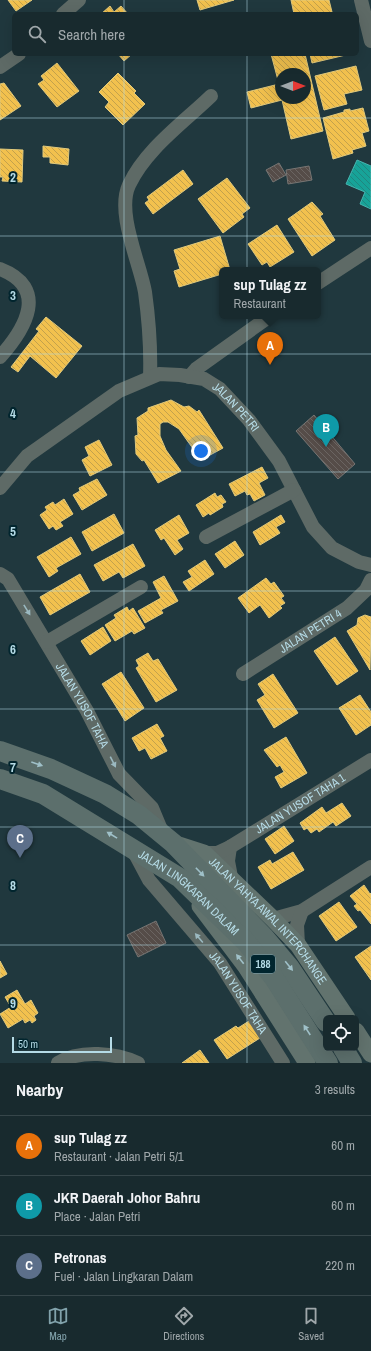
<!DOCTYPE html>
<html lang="en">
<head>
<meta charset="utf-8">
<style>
  body { margin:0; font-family:"Archivo Narrow",sans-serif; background:#213236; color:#f1f3f6 }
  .controls { position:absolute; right:12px; bottom:12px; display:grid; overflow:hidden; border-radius:6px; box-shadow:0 4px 16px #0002 }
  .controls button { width:36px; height:36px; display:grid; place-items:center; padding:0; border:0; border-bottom:1px solid #36464a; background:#182a2e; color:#f1f3f6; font:20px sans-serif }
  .compass { position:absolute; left:275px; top:68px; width:36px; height:36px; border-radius:50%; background:#182a2e; box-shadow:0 4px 16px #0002; rotate:90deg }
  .scale { position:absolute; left:12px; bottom:10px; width:100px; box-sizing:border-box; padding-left:4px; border:2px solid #b5dbe6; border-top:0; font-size:11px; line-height:14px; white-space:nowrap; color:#b5dbe6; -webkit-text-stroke:3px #01252e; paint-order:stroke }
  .you { position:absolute; left:201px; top:451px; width:14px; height:14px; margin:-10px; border:3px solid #fff; border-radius:50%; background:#1a73e8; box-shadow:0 0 0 6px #1a73e833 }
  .badge { display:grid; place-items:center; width:26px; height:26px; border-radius:50%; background:#81a2ab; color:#fff; font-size:13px; font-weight:700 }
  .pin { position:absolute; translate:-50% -33px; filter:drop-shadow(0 1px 2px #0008) }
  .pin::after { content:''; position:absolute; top:21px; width:14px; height:12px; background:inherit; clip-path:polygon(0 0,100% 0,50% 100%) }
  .popup { position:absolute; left:219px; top:267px; width:102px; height:52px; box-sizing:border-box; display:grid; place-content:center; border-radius:6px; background:#182a2e; filter:drop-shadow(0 1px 3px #0005); font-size:13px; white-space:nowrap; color:#9fa7aa }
  .popup b { font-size:15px; color:#f1f3f6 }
  .popup::after { content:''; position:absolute; left:50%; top:100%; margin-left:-8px; border:8px solid transparent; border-top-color:#182a2e }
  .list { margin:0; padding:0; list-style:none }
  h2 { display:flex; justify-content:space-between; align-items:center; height:52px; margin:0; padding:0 16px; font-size:17px }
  h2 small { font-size:13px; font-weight:400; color:#9fa7aa }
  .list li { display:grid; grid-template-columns:26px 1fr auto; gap:12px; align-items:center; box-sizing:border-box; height:60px; padding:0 16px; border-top:1px solid #36464a }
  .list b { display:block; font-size:15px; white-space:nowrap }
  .list p { margin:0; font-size:13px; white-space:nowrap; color:#9fa7aa }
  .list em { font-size:13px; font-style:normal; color:#9fa7aa }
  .icon { flex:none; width:22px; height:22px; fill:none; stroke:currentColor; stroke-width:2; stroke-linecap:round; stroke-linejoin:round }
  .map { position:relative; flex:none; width:371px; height:1063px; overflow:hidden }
  .search { position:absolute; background:#182a2e; box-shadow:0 4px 16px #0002; left:12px; right:12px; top:12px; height:44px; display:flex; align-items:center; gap:10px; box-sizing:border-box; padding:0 14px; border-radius:6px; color:#9fa7aa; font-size:15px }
  .sheet { height:232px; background:#182a2e }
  nav { display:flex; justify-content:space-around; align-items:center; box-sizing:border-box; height:56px; border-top:1px solid #36464a; background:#182a2e; font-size:11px; color:#9fa7aa }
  nav a { display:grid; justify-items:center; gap:2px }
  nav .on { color:#81a2ab }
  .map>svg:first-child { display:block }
  .homes { fill:url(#homes-back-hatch); stroke:#e0c97c; fill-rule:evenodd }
  .public { fill:url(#public-back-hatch); stroke:#46b4af }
  .building { fill:url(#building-back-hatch); stroke:#777573 }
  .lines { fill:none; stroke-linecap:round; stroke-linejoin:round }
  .minor { stroke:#5e6a66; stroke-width:14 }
  .major { stroke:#62736e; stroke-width:17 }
  .highway { stroke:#5c6f6c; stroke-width:20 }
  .oneway { fill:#9bb9c0 }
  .oneway2 { fill:#9fc0c8 }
  .oneway3 { fill:#a0c1c8 }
  .grid { fill:none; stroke:#b5dbe6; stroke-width:1; stroke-opacity:0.55 }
  .labels { text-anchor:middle; stroke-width:4; stroke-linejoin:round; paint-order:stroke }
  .shield { fill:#01252e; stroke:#7fa4af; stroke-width:1 }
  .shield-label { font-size:11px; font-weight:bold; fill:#b5dbe6 }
  .street-label { font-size:12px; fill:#b5dbe6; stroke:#01252e }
  .grid-label { font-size:13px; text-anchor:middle; font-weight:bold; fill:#b5dbe6; stroke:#01252e; stroke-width:4; stroke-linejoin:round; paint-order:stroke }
</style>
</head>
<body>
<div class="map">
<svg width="371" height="1063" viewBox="0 0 371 1063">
  <defs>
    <pattern id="homes-back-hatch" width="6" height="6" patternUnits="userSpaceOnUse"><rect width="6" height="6" fill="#f2c14e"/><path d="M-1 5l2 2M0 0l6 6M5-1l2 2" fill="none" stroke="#c3a14c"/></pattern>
    <pattern id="public-back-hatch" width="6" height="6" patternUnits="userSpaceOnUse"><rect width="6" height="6" fill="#17a398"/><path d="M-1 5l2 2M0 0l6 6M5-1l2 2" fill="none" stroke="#20867f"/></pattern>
    <pattern id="building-back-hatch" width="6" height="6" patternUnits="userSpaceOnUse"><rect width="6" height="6" fill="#554c48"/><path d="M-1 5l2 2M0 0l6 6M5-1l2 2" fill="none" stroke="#6b6562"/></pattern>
  </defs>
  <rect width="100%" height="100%" fill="#20383e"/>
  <g class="homes">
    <path d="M8,0H32L16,11Z"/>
    <path d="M197,0H234L200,10Z"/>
    <path d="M291,0H329L332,12L324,14L322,12L313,14H294Z"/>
    <path d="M110,6L114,12L121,6L128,14H101Z"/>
    <path d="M118,54H132L124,61Z"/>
    <path d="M271,54H305L323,131L291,139L282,100L251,108L247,92L279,84ZM281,74H305V98H281Z"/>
    <path d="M310,54H350L312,63Z"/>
    <path d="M57,63L79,91L57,107L38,84L44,80L41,76Z"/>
    <path d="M356,66L362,90L344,94L347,104L324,110L315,76Z"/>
    <path d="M118,73L136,91L134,93L145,104L123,125L105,107L109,102L99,92Z"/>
    <path d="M4,83L21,106L0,120V84Z"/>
    <path d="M363,108L369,131L362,133L366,146L352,150L353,153L333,159L323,118L344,112V110L350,109V111Z"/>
    <path d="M43,146L69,149L68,165L50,163V157H43Z"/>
    <path d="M0,149L23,150L22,182L2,181L3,177H0Z"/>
    <path d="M183,170L193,184L153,214L145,203L149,200L147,197Z"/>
    <path d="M227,178L250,208L242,214L244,217L223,233L198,199Z"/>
    <path d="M312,202L323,214L320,216L335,240L312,256L288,219Z"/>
    <path d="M277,225L294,252L270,267L267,262L262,265L248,244Z"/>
    <path d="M220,236L230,270H222V274L179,287L174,271L180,269L174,250Z"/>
    <path d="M46,317L82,346L56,378L30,356L18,372L11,367L39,331L36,329Z"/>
    <path d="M171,400L184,407L189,406L197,412L199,410L223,448L201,460L179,429L168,422H163L160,424V436L166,450L181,471L158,483L144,460L142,461L136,454L135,436L138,435L137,418L148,411V408Z"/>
    <path d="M99,440L112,465L90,476L82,460L89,456L85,447Z"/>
    <path d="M262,467L268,478L259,483L265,495L254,501L250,494L247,495L245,491L235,496L229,484Z"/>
    <path d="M97,479L107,495L82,510L73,495L80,491L79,488Z"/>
    <path d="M215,493L217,497L221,495L226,502L222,504L223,507L210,515L209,513L203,517L196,505Z"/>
    <path d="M64,499L73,514L60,522L63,526L56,530L53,526L49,529L40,515L47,510L45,507L53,502L55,505Z"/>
    <path d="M114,514L124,533L92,551L82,532Z"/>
    <path d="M179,515L189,533L177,540L183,549L175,555L164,538L161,540L155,530Z"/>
    <path d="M281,515L285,522L276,527L280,533L260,545L253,532Z"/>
    <path d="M71,537L81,554L56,568L58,571L49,577L37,557Z"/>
    <path d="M235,541L244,555L225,568L215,554Z"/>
    <path d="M133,544L145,566L123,578L119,572L103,581L94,565Z"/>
    <path d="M205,560L214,574L189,591L183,582L192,577L188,571Z"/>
    <path d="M80,574L90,592L50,615L40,597Z"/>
    <path d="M164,576L178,601L161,610L163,613L145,623L138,611L161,598L153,582Z"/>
    <path d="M266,578L271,584L274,582L284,596L281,598L285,603L280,606L282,608L269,618L260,605L249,613L238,598Z"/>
    <path d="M127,607L129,611L133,608L145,628L134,634L132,631L115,641L105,625L116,618L114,615Z"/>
    <path d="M365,615L371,617L370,670L347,631L357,625L358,618Z"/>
    <path d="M103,627L111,641L90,655L81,641Z"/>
    <path d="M335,637L358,671L337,685L314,651Z"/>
    <path d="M148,653L153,661L158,659L177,690L156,702L136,668L139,666L136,660Z"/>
    <path d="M121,672L144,708L125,721L102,684Z"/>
    <path d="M273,674L298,713L274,728L257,700L265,695L258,684Z"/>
    <path d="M360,695L371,712V725L356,735L339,708Z"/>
    <path d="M157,724L164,736L160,738L167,751L151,759L145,748L139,751L132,738Z"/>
    <path d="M286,737L307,773L281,788L275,777L284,772L280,765L277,767L264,750Z"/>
    <path d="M342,803L351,816L336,826L333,822L319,832L317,829L311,833L307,828L304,830L300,823L322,807L326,813Z"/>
    <path d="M284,826L294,841L275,854L265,839Z"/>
    <path d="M293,852L304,870L271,889L258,867L270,860L272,864Z"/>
    <path d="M364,885L370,894L371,893V924L360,910L358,911L354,906L357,904L350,896Z"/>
    <path d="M339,902L357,927L336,941L319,916Z"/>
    <path d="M371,946V980L355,957Z"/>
    <path d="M0,961L7,974L0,978Z"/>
    <path d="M17,990L25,1004L31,1000L38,1013L34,1016L36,1020L32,1023L30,1020L25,1023L23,1019L8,1028L0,1014L11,1007L5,997Z"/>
    <path d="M249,1021L260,1038L227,1059L214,1040L236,1026L238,1028Z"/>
    <path d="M200,1050L209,1063H182Z"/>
  </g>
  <path class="public" d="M357,160L371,166V209L360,204L365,192L346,184Z"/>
  <g class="building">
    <path d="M279,163L286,175L273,182L266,170Z"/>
    <path d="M309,166L312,180L288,184L286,170Z"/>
    <path d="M314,415L355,464L338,479L296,431Z"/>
    <path d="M156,921L166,943L138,957L127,935Z"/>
  </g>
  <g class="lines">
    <g class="minor">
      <path d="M361,0L371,41"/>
      <path d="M63,14L79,0"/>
      <path d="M0,67L19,54"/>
      <path d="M0,269C49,288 26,328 0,357"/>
      <path d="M318,283L371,248"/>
      <path d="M150,377C151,348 149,321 145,292C140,263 116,213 129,185C146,149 183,123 211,96"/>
      <path d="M189,377L196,369L270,316"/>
      <path id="s1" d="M0,488L27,456L119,391L159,374L180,375L204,379L220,389L249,420L279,461L313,527L332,548L359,562L371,565"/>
      <path d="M206,537L294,490"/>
      <path id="s2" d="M0,574L8,579L87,711L119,774L152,808L162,832"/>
      <path d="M47,642L141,587"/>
      <path id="s3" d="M243,674L347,608L366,590L371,580"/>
      <path d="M230,847L228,861L231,877"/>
      <path id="s4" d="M133,850L149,880L220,963L283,1063"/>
      <path id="s5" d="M204,853H217L230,847L371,760"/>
      <path d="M273,919L302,911L371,867"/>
      <path d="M298,945L297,925L302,911"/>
      <path d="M58,1063C80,1049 116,1053 138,1063"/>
    </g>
    <g class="major">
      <path id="s6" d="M173,843L204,853L273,919L298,945L347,1018"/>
      <path d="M200,906L246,967L307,1063"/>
      <path d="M356,1031L371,1054"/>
    </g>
    <g class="highway">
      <path d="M0,751L51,769L105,794L139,815L173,843L264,937L290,968L326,1022"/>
      <path id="s7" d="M0,779L43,794L180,878L246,942L274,978L328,1063"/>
      <path d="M343,1048L352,1063"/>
    </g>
  </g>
  <defs><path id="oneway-solid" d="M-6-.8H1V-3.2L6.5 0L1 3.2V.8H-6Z"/></defs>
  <g class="oneway">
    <use href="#oneway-solid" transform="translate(27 610) rotate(58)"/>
    <use href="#oneway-solid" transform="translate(113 762) rotate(63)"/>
    <use href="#oneway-solid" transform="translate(199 938) rotate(-130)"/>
  </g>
  <g class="oneway2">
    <use href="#oneway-solid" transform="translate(37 764) rotate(19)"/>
    <use href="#oneway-solid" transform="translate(112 835) rotate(-149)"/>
    <use href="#oneway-solid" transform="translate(200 872) rotate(46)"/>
    <use href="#oneway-solid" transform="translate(289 966) rotate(51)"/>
    <use href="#oneway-solid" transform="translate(307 1030) rotate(-123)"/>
  </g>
  <use class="oneway3" href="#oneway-solid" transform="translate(240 959) rotate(-128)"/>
  <path class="grid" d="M124,0V14M247,0V14M124,54V1063M247,54V1063M0,118H371M0,236H371M0,354H371M0,472H371M0,591H371M0,709H371M0,827H371M0,945H371"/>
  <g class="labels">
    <rect class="shield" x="251" y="955" width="24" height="18" rx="3"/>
    <g class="shield-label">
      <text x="263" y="968">188</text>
    </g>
    <g class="street-label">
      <text dy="4" stroke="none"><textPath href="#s1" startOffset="286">JALAN PETRI</textPath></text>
      <text dy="4" stroke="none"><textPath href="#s3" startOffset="80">JALAN PETRI 4</textPath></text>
      <text dy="4" stroke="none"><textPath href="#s2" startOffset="156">JALAN YUSOF TAHA</textPath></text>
      <text dy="4" stroke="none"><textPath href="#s5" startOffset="110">JALAN YUSOF TAHA 1</textPath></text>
      <text dy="4" stroke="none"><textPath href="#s7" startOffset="222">JALAN LINGKARAN DALAM</textPath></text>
      <text dy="4" stroke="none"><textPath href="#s6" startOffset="126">JALAN YAHYA AWAL INTERCHANGE</textPath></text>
      <text dy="4" stroke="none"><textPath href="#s4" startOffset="178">JALAN YUSOF TAHA</textPath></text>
    </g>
  </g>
  <g class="grid-label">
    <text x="13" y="182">2</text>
    <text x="13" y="300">3</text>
    <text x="13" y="418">4</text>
    <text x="13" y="536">5</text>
    <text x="13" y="654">6</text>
    <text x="13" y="772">7</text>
    <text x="13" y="890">8</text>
    <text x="13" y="1008">9</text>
  </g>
</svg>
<div class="controls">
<button><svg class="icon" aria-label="locate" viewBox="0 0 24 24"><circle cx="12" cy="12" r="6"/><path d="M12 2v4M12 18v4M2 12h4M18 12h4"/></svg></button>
</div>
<svg class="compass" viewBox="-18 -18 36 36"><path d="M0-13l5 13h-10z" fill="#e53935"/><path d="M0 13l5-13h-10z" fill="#9fa7aa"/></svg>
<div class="scale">50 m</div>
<div class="you"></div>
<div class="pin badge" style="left:270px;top:365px;background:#e8710a">A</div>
<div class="popup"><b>sup Tulag zz</b>Restaurant</div>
<div class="pin badge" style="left:326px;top:447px;background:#0f9aa8">B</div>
<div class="pin badge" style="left:20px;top:858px;background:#5c6f8a">C</div>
<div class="search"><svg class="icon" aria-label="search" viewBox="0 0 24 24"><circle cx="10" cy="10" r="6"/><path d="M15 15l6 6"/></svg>Search here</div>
</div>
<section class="sheet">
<h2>Nearby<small>3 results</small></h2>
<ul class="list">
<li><span class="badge" style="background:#e8710a">A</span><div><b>sup Tulag zz</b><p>Restaurant · Jalan Petri 5/1</p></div><em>60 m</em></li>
<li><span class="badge" style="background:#0f9aa8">B</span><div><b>JKR Daerah Johor Bahru</b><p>Place · Jalan Petri</p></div><em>60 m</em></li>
<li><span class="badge" style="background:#5c6f8a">C</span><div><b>Petronas</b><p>Fuel · Jalan Lingkaran Dalam</p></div><em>220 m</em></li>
</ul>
</section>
<nav>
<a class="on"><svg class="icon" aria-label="map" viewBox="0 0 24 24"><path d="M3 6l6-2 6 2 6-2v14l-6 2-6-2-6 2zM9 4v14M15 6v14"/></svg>Map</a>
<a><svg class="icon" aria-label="directions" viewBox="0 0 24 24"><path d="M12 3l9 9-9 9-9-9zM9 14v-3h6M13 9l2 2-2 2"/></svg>Directions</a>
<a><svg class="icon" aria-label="saved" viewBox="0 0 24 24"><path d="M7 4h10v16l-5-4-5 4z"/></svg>Saved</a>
</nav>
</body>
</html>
